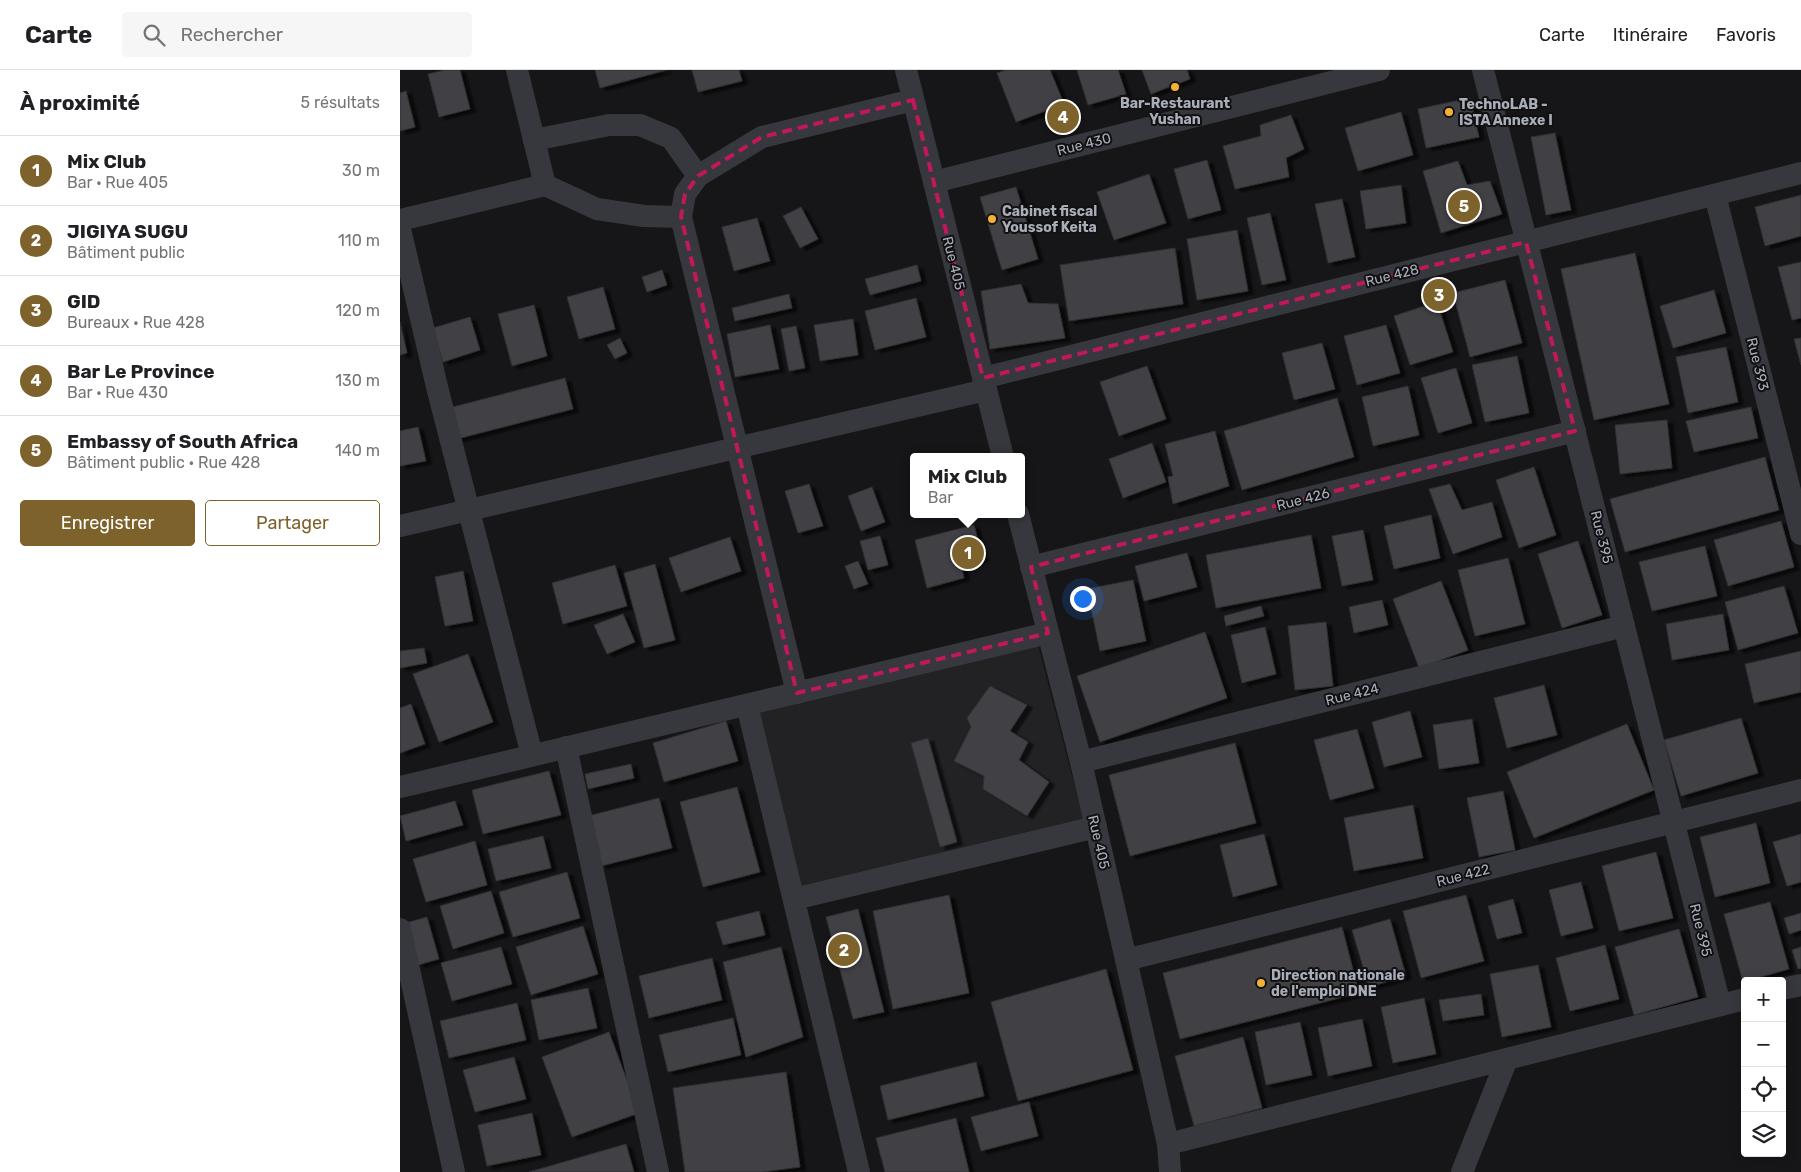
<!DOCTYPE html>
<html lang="fr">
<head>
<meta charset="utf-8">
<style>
  body { margin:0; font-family:Rubik,sans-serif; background:#f6f6f6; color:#202124 }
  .controls { position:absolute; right:15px; bottom:15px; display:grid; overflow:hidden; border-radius:5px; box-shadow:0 2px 12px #0003 }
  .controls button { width:45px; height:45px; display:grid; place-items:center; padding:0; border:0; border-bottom:1px solid #e0e0e0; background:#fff; color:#202124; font:25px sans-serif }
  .you { position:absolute; left:682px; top:528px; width:18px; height:18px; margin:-12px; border:4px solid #fff; border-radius:50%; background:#1a73e8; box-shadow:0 0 0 8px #1a73e833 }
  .badge { display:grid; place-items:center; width:32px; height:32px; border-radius:50%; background:#7e622b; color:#fff; font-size:16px; font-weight:700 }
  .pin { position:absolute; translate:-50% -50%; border:2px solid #fff; box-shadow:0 1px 5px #0006 }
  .popup { position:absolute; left:510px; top:383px; width:115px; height:65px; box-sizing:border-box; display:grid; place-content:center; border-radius:5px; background:#fff; filter:drop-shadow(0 1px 4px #0005); font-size:16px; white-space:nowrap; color:#757577 }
  .popup b { font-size:19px; color:#202124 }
  .popup::after { content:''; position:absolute; left:50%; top:100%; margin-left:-10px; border:10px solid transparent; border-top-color:#fff }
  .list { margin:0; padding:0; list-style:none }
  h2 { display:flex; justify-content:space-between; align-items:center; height:65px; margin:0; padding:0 20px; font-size:21px }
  h2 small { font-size:16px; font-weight:400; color:#757577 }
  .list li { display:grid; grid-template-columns:32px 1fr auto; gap:15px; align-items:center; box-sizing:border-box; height:70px; padding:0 20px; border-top:1px solid #e0e0e0 }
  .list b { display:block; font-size:19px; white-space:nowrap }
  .list p { margin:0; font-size:16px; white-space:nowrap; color:#757577 }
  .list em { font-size:16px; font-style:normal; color:#757577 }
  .actions { display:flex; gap:10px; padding:15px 20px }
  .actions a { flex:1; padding:11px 0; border:1px solid #7e622b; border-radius:5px; text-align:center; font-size:18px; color:#7e622b }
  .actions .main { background:#7e622b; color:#fff }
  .icon { flex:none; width:28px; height:28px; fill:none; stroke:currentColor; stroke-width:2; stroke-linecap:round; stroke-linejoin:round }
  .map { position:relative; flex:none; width:1401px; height:1102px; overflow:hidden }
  header { display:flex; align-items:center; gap:30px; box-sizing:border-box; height:70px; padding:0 25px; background:#fff; border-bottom:1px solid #e0e0e0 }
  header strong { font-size:24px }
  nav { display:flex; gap:28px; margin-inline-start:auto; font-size:18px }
  .search { width:350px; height:45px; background:#f6f6f6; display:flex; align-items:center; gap:12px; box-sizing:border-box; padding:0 18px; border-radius:5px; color:#757577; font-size:19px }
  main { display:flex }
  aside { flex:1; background:#fff }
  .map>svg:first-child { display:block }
  .built { fill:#222225 }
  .building { fill:#404145; stroke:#303034; filter:url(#shadow) }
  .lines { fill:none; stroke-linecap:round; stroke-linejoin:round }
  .street { stroke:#37383d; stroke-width:22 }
  .marked { fill:none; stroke:#c2185b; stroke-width:4; stroke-dasharray:10 6; stroke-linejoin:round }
  .poi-dot { fill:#f2b134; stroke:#111113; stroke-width:2 }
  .labels { text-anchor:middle; stroke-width:4; stroke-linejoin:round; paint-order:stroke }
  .poi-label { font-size:14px; font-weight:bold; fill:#a8adb8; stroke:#111113; text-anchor:start }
  .street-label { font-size:14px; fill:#a8adb8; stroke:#111113 }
</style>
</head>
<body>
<header>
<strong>Carte</strong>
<div class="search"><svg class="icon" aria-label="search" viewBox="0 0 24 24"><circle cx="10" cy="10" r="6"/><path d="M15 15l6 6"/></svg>Rechercher</div>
<nav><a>Carte</a><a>Itinéraire</a><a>Favoris</a></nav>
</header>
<main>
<aside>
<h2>À proximité<small>5 résultats</small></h2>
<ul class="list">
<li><span class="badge">1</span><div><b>Mix Club</b><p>Bar · Rue 405</p></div><em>30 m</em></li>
<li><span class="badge">2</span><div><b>JIGIYA SUGU</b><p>Bâtiment public</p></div><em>110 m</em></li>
<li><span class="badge">3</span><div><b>GID</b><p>Bureaux · Rue 428</p></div><em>120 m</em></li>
<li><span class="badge">4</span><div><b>Bar Le Province</b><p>Bar · Rue 430</p></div><em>130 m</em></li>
<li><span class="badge">5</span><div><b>Embassy of South Africa</b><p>Bâtiment public · Rue 428</p></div><em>140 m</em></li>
</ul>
<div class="actions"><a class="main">Enregistrer</a><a>Partager</a></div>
</aside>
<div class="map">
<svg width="1401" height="1102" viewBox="0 0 1401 1102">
  <defs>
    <filter id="shadow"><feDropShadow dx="5.5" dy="3" stdDeviation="1" flood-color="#0009"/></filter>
  </defs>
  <rect width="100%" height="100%" fill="#161618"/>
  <path class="built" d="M637,571L684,752L398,821L354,639Z"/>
  <g class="building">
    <path d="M45,0H60L70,39L39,47L28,4Z"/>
    <path d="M195,0H267L200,18Z"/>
    <path d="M292,0H339L342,11L298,22Z"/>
    <path d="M606,0H650L664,34L616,52L597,3Z"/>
    <path d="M677,0H718L726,24L688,35Z"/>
    <path d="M742,0H787L790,9L751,24Z"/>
    <path d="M6,21L15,57L0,61V23Z"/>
    <path d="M1070,28L1079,67L1026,78L1018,39Z"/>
    <path d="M1001,42L1013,85L958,101L945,58Z"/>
    <path d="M891,45L904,79L886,88L889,107L835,119L823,76L861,66L860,55Z"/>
    <path d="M1155,63L1171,140L1146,145L1131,67Z"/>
    <path d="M807,90L821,140L788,149L774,99Z"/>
    <path d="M1058,91L1067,115L1090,111L1102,144L1041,163L1023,101Z"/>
    <path d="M749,104L766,153L714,170L697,122Z"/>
    <path d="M1001,115L1006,153L966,159L960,121Z"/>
    <path d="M616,117L638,189L602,200L580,127Z"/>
    <path d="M1401,125V166L1365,176L1355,137Z"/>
    <path d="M942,129L955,187L928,193L915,134Z"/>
    <path d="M401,137L418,169L400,178L383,146Z"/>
    <path d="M870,143L886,210L862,215L847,148Z"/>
    <path d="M357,148L370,191L334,201L322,157Z"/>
    <path d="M837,160L848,221L797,230L787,169Z"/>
    <path d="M775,178L783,234L669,251L660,195Z"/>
    <path d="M1235,183L1269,334L1194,350L1161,199Z"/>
    <path d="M1401,192V248L1392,250L1378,197Z"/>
    <path d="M517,195L521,211L470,225L465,209Z"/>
    <path d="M262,200L267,215L247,222L242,207Z"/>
    <path d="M1105,210L1122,273L1070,287L1053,223Z"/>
    <path d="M621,214L628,233L658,234L665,268L590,279L581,221Z"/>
    <path d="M203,217L215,259L179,269L167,227Z"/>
    <path d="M1314,220L1326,263L1273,278L1260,236Z"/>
    <path d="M389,224L392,238L335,251L332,238Z"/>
    <path d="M516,228L526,267L475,280L465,241Z"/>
    <path d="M1037,232L1053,282L1010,295L994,246Z"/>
    <path d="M134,235L147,286L112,296L98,244Z"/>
    <path d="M70,247L80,280L43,292L33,258Z"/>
    <path d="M453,249L458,285L420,291L414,255Z"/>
    <path d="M0,252L7,283L0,285Z"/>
    <path d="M370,255L379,299L335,307L327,264Z"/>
    <path d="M986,255L1000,303L957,315L944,266Z"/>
    <path d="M396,256L405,298L389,301L381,259Z"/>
    <path d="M220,268L227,283L215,289L207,275Z"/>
    <path d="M1401,268V295L1394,269Z"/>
    <path d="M922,273L935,319L894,330L882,283Z"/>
    <path d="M1326,277L1338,332L1288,343L1276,287Z"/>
    <path d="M1117,286L1129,343L1085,352L1072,295Z"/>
    <path d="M747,296L766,349L719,366L700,312Z"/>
    <path d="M1056,298L1072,353L1038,363L1021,308Z"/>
    <path d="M165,308L173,339L57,369L49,338Z"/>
    <path d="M1008,316L1019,365L973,376L962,327Z"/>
    <path d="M937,328L954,387L842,420L824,361Z"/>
    <path d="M1351,337L1358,368L1294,382L1286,351Z"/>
    <path d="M1267,350L1272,398L1220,404L1215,355Z"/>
    <path d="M18,357L26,391L0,396V361Z"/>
    <path d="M815,361L829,416L773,434L768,407L773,406L765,374Z"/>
    <path d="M752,373L766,412L723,428L709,389Z"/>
    <path d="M1365,387L1379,440L1225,482L1210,429Z"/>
    <path d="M1134,397L1156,465L1119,478L1096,410Z"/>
    <path d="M409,414L423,456L398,463L385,421Z"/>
    <path d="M1050,414L1062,440L1092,432L1102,467L1053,484L1029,419Z"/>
    <path d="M472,417L485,452L461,461L448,426Z"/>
    <path d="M1031,445L1040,488L994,499L984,456Z"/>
    <path d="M1381,451L1394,497L1328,516L1314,470Z"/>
    <path d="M574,455L583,489L561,495L564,508L527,518L515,470Z"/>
    <path d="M963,460L973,510L942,516L932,466Z"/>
    <path d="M911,465L921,518L816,538L806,485Z"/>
    <path d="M480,466L488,495L468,500L460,471Z"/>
    <path d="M330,467L341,501L281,522L269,488Z"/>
    <path d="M1178,471L1202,545L1162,558L1138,484Z"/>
    <path d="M1305,476L1317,526L1252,541L1239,492Z"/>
    <path d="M787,483L797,517L744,531L735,496Z"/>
    <path d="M1108,488L1125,554L1075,566L1058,500Z"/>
    <path d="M458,491L468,514L454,519L445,496Z"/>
    <path d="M255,494L275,570L244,578L224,503Z"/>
    <path d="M215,495L227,536L163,554L152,513Z"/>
    <path d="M63,501L73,551L45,556L35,507Z"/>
    <path d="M733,510L746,571L700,581L687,519Z"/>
    <path d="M1041,511L1068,580L1019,598L993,529Z"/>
    <path d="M1384,516L1398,563L1338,580L1325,532Z"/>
    <path d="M982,530L988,555L954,563L949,537Z"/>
    <path d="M861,536L864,546L826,556L824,546Z"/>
    <path d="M223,544L235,572L207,584L194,555Z"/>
    <path d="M1323,544L1329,580L1272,590L1266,554Z"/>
    <path d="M926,552L933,616L895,620L888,556Z"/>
    <path d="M865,557L876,604L842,613L831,565Z"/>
    <path d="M805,562L827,628L700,672L677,606Z"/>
    <path d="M24,578L27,593L0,598V581Z"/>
    <path d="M1401,581V622L1354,633L1345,594Z"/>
    <path d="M68,584L93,652L39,672L13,604Z"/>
    <path d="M1144,615L1157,665L1107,678L1094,628Z"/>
    <path d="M590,616L627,635L610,661L628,672L619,690L649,712L627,746L583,719L584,706L554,691L571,657L567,648Z"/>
    <path d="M11,634L25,674L0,683V638Z"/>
    <path d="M1010,641L1022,687L984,697L972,652Z"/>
    <path d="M1341,648L1358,703L1281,726L1264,670Z"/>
    <path d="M1072,649L1079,693L1039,699L1033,655Z"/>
    <path d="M326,651L338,691L264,712L253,673Z"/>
    <path d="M1227,654L1254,720L1134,768L1107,702Z"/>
    <path d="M957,659L974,718L930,730L914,670Z"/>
    <path d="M528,668L557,772L540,777L511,673Z"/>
    <path d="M835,673L856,753L730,786L709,705Z"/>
    <path d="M231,694L234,708L188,719L185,704Z"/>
    <path d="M149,701L161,745L83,764L72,720Z"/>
    <path d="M337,717L360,802L303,817L280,732Z"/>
    <path d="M1103,721L1115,780L1079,787L1067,728Z"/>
    <path d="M259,728L272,778L201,796L188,746Z"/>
    <path d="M55,731L63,755L6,771L0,746Z"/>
    <path d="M1013,735L1023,788L954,801L944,748Z"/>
    <path d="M1356,753L1370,813L1315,827L1300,767Z"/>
    <path d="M864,764L877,815L833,827L820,775Z"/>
    <path d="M1401,764V812L1387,816L1373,772Z"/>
    <path d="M143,766L151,798L96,811L88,779Z"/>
    <path d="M75,771L87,815L26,832L13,789Z"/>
    <path d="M1256,782L1273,848L1219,861L1202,796Z"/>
    <path d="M167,802L180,848L113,867L99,822Z"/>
    <path d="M1181,812L1193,858L1161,866L1149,820Z"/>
    <path d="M91,821L104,863L53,879L40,836Z"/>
    <path d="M549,825L569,923L493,939L473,841Z"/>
    <path d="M1066,825L1084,891L1021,908L1003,841Z"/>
    <path d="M1113,829L1122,863L1097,869L1088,836Z"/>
    <path d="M1370,832L1389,899L1343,912L1324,844Z"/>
    <path d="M458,839L484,942L453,949L426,847Z"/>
    <path d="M359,841L365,865L323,875L316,852Z"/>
    <path d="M1401,843V860L1389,864L1384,848Z"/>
    <path d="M27,847L39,889L18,895L6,853Z"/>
    <path d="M990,849L1006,906L969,917L952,860Z"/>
    <path d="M183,856L198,904L131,925L116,877Z"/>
    <path d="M942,857L959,923L780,969L763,903Z"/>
    <path d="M1279,859L1298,927L1234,945L1215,877Z"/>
    <path d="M1205,875L1219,929L1170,941L1156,888Z"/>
    <path d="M101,877L112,914L52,931L41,893Z"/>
    <path d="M381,877L403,967L346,987L323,892Z"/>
    <path d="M1401,877V898L1398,899L1392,880Z"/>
    <path d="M312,888L322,930L249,948L239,906Z"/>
    <path d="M1138,895L1151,957L1102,967L1090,904Z"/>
    <path d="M706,899L733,1000L618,1031L591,932Z"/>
    <path d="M188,918L197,958L139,970L131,930Z"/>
    <path d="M1081,924L1084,945L1043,951L1039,930Z"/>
    <path d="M1024,928L1036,984L993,993L981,937Z"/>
    <path d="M117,933L126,970L49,988L40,951Z"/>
    <path d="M333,948L341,985L268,1002L259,965Z"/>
    <path d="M962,949L972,996L928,1006L918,958Z"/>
    <path d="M900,952L912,1005L866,1015L855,962Z"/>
    <path d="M209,962L239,1043L172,1067L142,987Z"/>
    <path d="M843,967L862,1038L794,1056L775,986Z"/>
    <path d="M114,987L126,1029L75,1042L63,1000Z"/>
    <path d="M576,992L584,1026L488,1050L480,1016Z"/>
    <path d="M386,1002L400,1097L362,1102H285L273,1018Z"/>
    <path d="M629,1032L638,1066L581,1081L571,1047Z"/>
    <path d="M132,1043L141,1085L87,1096L78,1055Z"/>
    <path d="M556,1048L569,1102H485L476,1068Z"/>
    <path d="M226,1074L234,1102H129Z"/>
  </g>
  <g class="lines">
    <g class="street">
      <path d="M117,0L145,115"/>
      <path d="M506,0L603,387"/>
      <path d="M1083,0L1320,935"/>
      <path d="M134,70L209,55H240L271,68L298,106"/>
      <path d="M534,112L979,0"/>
      <path d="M1315,125L1401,464"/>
      <path d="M0,150L145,115L197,139L244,146L281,147"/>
      <path d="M0,159L38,321L132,685"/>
      <path d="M583,308L1401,103"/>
      <path d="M618,444L681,692L768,1074L770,1102"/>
      <path d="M0,456L586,320"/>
      <path d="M631,497L1175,361"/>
      <path d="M397,623L281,147L285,124L298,106L362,67L513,30"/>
      <path d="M347,635L459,1102"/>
      <path d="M166,677L258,1102"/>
      <path d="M681,692L1224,556"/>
      <path d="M0,717L648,563"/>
      <path d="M394,829L696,757"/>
      <path d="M0,859L54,1102"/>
      <path d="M726,890L1401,720"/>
      <path d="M1382,919L1401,915"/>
      <path d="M768,1074L1345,929"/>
      <path d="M1062,1102L1107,989"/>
    </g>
  </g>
  <path class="marked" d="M513,30L583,308L1126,172L1175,361L631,497L648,563L397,623L281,147L285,124L298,106L362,67Z"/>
  <g class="poi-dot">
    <circle cx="775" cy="17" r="5"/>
    <circle cx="1049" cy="42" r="5"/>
    <circle cx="592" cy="149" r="5"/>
    <circle cx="861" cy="913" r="5"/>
  </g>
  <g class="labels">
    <g class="poi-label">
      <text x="775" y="38" text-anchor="middle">Bar-Restaurant<tspan x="775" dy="16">Yushan</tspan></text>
      <text x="1059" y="39">TechnoLAB -<tspan x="1059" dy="16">ISTA Annexe I</tspan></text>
      <text x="602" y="146">Cabinet fiscal<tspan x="602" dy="16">Youssof Keita</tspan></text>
      <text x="871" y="910">Direction nationale<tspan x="871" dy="16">de l'emploi DNE</tspan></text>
    </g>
    <g class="street-label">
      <text transform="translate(684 74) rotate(-14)" y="5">Rue 430</text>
      <text transform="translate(554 193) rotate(76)" y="5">Rue 405</text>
      <text transform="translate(992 205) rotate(-14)" y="5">Rue 428</text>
      <text transform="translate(1358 294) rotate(76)" y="5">Rue 393</text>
      <text transform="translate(903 429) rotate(-14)" y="5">Rue 426</text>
      <text transform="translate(1202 467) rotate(76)" y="5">Rue 395</text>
      <text transform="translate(952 624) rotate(-14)" y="5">Rue 424</text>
      <text transform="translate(699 772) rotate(77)" y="5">Rue 405</text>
      <text transform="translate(1063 805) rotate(-14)" y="5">Rue 422</text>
      <text transform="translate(1301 860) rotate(76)" y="5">Rue 395</text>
    </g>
  </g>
</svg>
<div class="controls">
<button>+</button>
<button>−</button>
<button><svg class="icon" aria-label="locate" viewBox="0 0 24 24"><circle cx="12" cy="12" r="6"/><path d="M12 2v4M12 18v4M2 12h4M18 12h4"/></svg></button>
<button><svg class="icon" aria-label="layers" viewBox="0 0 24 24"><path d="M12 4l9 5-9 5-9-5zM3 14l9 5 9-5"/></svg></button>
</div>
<div class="you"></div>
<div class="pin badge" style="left:568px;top:483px">1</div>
<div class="popup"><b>Mix Club</b>Bar</div>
<div class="pin badge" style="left:444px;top:880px">2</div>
<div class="pin badge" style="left:1039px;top:225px">3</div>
<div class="pin badge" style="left:663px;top:47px">4</div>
<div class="pin badge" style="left:1064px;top:136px">5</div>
</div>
</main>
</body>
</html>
